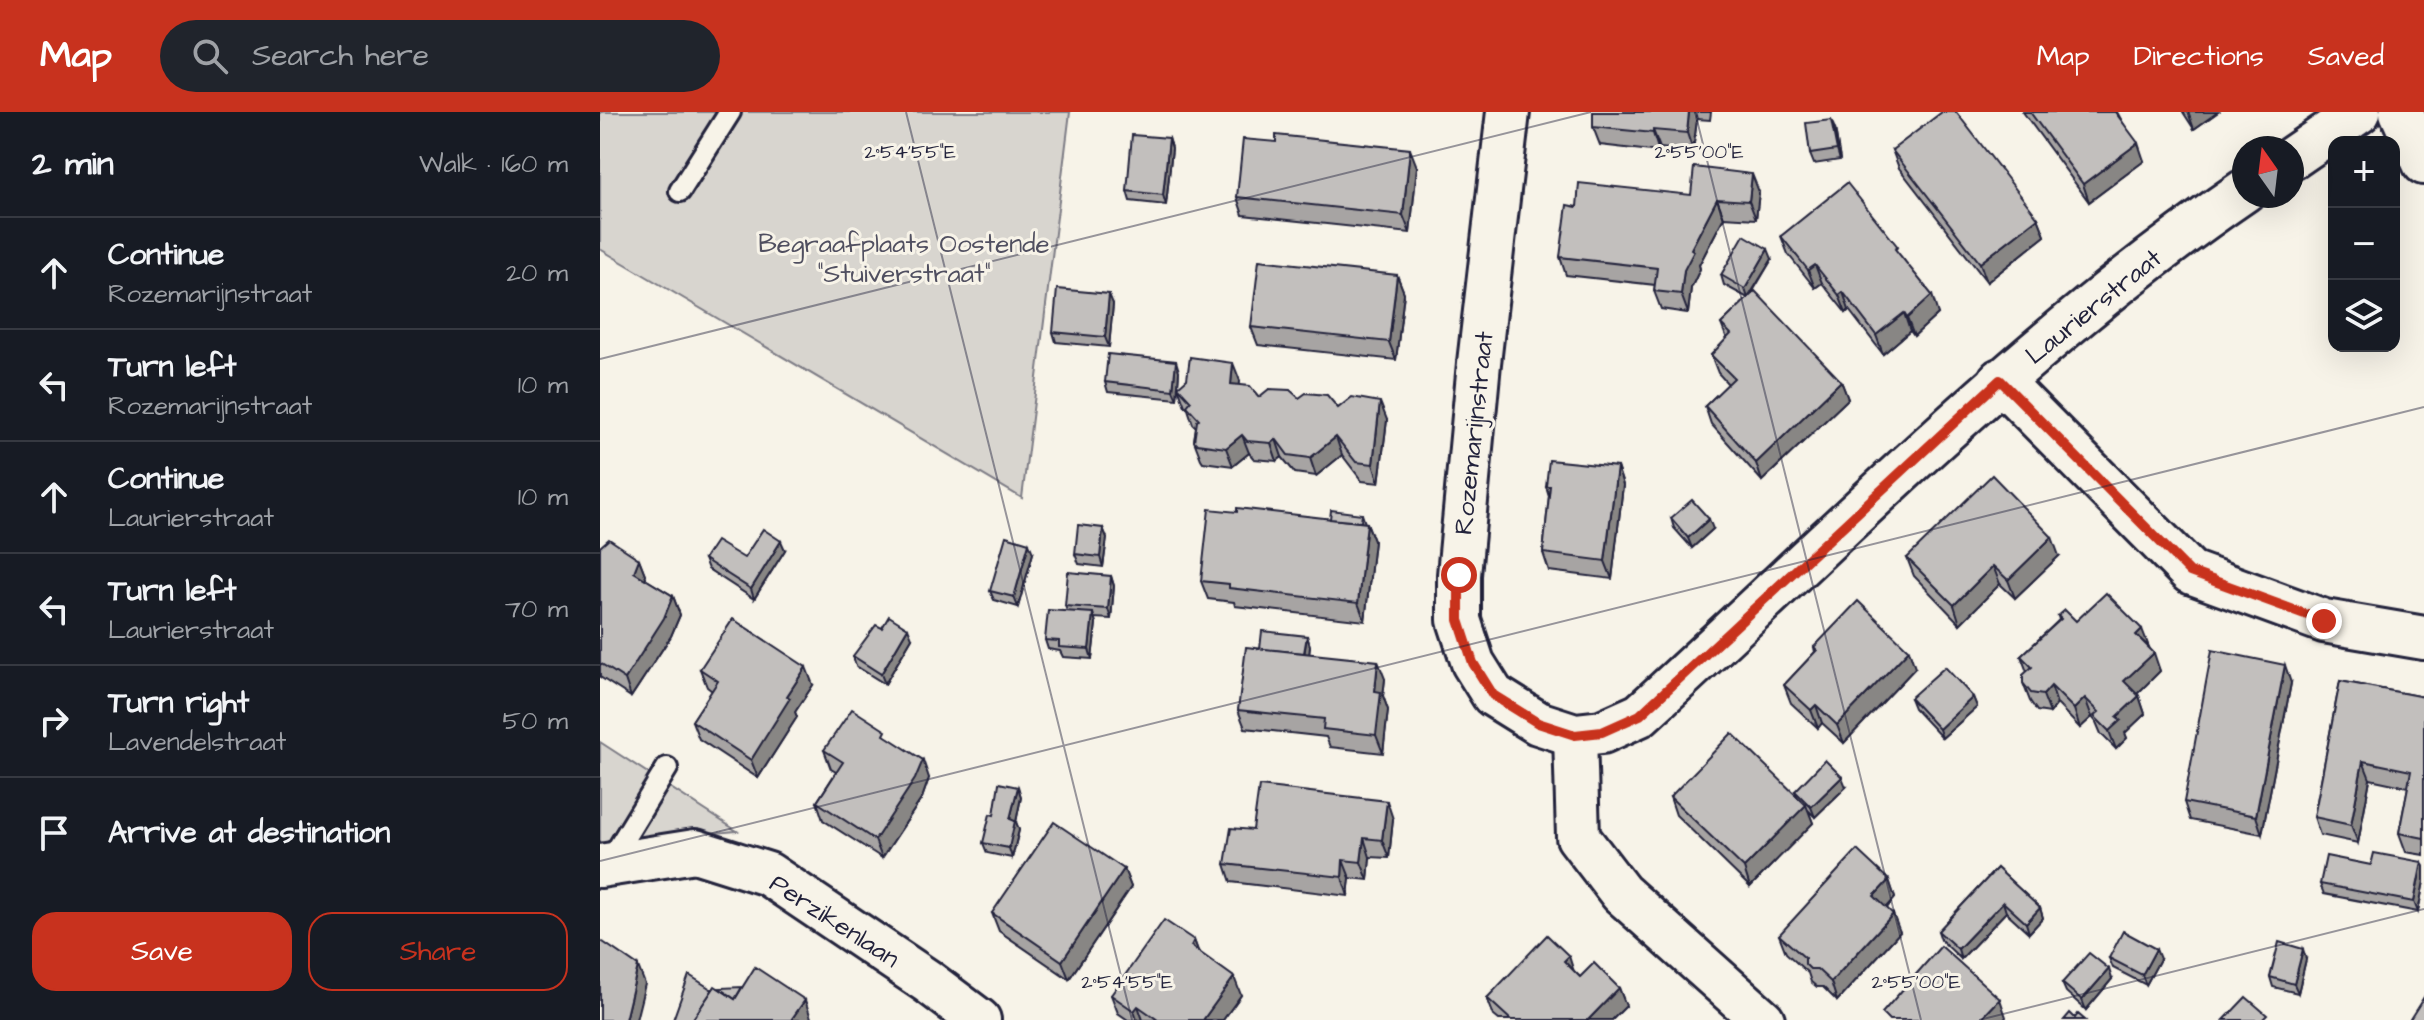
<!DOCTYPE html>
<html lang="en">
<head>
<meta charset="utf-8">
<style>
  body { margin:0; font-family:"Architects Daughter",sans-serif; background:#20242c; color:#f1f3f6 }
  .controls { position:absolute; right:24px; top:24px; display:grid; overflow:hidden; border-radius:16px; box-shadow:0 8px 32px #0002 }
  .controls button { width:72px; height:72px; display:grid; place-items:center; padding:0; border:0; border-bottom:2px solid #363941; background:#171b24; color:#f1f3f6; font:40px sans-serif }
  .compass { position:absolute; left:1632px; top:24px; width:72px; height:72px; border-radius:50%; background:#171b24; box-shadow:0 8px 32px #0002; rotate:346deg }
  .stop { position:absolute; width:24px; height:24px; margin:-18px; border:6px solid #c8321e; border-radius:50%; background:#fff }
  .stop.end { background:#c8321e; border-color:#fff; box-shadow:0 2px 8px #0008 }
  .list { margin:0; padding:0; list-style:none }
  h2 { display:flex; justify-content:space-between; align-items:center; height:104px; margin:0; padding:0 32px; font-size:34px }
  h2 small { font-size:26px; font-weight:400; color:#9ea1a6 }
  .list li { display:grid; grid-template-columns:52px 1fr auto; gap:24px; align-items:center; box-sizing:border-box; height:112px; padding:0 32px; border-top:2px solid #363941 }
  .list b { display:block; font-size:30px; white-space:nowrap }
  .list p { margin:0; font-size:26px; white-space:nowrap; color:#9ea1a6 }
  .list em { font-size:26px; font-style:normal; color:#9ea1a6 }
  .actions { display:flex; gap:16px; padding:24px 32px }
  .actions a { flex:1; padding:18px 0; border:2px solid #c8321e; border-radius:24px; text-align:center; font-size:28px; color:#c8321e }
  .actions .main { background:#c8321e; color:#fff }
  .icon { flex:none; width:44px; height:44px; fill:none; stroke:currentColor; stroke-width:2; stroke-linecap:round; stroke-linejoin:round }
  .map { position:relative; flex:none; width:1824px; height:908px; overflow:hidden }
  header { display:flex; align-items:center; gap:48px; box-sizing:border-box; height:112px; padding:0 40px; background:#c8321e; color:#fff }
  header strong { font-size:38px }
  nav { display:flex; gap:44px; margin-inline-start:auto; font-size:28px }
  .search { width:560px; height:72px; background:#20242c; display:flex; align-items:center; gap:20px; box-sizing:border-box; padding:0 28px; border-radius:44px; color:#9ea1a6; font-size:30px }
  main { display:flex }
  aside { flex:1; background:#171b24 }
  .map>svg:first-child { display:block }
  .green { fill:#d8d5cf; stroke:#7d7c85; stroke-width:2 }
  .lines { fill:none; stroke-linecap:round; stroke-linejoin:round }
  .lane-casing { stroke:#22223b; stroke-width:26 }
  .street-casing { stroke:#22223b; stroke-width:48 }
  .lane { stroke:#f7f3e8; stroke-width:20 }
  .street { stroke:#f7f3e8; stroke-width:42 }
  .wall { fill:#a7a4a3; stroke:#22223b; stroke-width:2 }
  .shaded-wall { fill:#888684; stroke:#22223b; stroke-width:2 }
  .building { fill:#c2bfbd; stroke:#22223b; stroke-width:2 }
  .route { stroke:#c8321e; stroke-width:10 }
  .ticks { fill:none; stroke:#22223b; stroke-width:2; stroke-opacity:0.45 }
  .labels { text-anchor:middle; stroke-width:6; stroke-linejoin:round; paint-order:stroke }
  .park-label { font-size:26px; fill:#504f60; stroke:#f7f3e8 }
  .street-label { font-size:26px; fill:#22223b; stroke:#f7f3e8 }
  .ticks-label { font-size:20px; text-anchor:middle; fill:#22223b; stroke:#f7f3e8; stroke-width:6; stroke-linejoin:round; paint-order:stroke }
</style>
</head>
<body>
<header>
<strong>Map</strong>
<div class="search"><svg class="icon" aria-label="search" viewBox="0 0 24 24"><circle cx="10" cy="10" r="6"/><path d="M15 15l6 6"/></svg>Search here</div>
<nav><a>Map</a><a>Directions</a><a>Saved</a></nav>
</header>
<main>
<aside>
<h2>2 min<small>Walk · 160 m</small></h2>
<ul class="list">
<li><svg class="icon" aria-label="ahead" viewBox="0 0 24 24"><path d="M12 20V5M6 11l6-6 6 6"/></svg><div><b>Continue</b><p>Rozemarijnstraat</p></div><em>20 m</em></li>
<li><svg class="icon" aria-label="left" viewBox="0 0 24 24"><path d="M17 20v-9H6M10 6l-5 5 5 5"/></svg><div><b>Turn left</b><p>Rozemarijnstraat</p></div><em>10 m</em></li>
<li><svg class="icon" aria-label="ahead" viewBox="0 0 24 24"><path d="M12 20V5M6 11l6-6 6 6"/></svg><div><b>Continue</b><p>Laurierstraat</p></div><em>10 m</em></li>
<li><svg class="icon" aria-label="left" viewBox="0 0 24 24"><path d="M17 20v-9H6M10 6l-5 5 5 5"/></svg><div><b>Turn left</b><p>Laurierstraat</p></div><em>70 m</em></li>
<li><svg class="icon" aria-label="right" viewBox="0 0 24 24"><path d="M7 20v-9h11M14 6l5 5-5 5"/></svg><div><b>Turn right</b><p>Lavendelstraat</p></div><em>50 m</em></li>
<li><svg class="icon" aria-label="arrive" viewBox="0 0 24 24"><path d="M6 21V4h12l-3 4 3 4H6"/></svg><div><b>Arrive at destination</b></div></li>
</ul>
<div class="actions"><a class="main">Save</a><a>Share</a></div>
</aside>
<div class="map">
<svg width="1824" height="908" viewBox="0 0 1824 908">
  <rect width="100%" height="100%" fill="#f7f3e8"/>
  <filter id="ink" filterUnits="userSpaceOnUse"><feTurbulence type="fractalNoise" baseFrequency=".0125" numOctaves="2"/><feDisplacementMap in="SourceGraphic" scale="16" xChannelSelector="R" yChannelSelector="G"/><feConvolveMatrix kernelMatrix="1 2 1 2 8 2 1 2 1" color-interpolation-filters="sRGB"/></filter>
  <g filter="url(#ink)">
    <g class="green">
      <path d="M0,0H470L422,386L0,137Z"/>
      <path d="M0,630L137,719L43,727L0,736Z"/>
    </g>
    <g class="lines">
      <g class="lane-casing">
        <g id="lane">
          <path d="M80,79L130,0"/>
          <path d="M9,751L67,656"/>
        </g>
      </g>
      <g class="street-casing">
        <g id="street">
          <path d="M908,0L879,251L859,463V508L873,551L893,583L938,611L975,623L1002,620L1040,603C1237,424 1423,230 1644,79"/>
          <path d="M1801,0L1824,51"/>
          <path d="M1692,46L1759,0"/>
          <path d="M1400,268L1590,460L1724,509L1824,526"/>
          <path d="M975,623L978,725L1021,781L1163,908"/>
          <path d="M0,754L95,739L168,762L327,869L379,908"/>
        </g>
      </g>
      <use href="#lane" class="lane"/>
      <use href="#street" class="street"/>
    </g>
    <g class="wall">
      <path d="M993,0H1111L1110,8L1097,7L1093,39L1060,36L1059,40L1000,33L993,15Z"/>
      <path d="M1423,0H1517L1544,49L1489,90Z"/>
      <path d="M1583,0H1618L1594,17Z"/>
      <path d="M1235,17L1240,48L1214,52L1210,42Z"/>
      <path d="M569,26L572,36L566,93L530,89L527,79Z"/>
      <path d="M1292,38L1438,106L1445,124L1387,170L1299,56Z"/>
      <path d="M817,55L810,121L643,103L637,85Z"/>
      <path d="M1159,80L1156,107L1124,105L1099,153L1100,157L1091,176L1088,201L1061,197L1054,179L1055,173L966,163L960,145L977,95L1091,83Z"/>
      <path d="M1181,124L1303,147L1338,202L1314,224L1310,219L1283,242L1249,198L1246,201L1222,171L1215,176L1188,142Z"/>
      <path d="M1172,147L1149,186L1241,269L1248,287L1162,369L1111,312L1105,294L1128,272L1118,261L1111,243L1127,227L1121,212L1148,186L1124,173L1121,163Z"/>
      <path d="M797,163L804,181L796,248L658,233L651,215Z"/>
      <path d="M513,192L509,235L456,230L453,220Z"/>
      <path d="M579,259L577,287L508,280L505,270Z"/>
      <path d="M640,269L639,273L659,285L699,286L787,308L779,371L762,369L742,343L716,364L695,361L682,345L677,349L654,347L649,341L633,354L603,350L601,347L594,329L596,315L593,312L588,297L585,294L578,275Z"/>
      <path d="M1017,355L1023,373L1012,467L949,459L943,441L949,384L946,374Z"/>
      <path d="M637,400L730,407L762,402L765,411H767L774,429L765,509L635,494L634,490L608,487L601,469Z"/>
      <path d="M1071,406L1113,417L1092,436L1074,416Z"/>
      <path d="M503,416L507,426L503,455L479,452L475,442Z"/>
      <path d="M0,435L39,447L46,465L45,467L73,484L80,503L71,524L31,585L0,565Z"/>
      <path d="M185,438L154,487L108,457L104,447L144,446Z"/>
      <path d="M433,441L418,495L394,488L390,479Z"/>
      <path d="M1459,444L1415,486L1400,472L1360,512L1314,464L1307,446Z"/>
      <path d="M511,464L514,474L511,507L494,506L496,511L492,547L463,545L460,539L448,537L445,528L467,499L465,494Z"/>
      <path d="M1458,504L1476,509L1549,535L1560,559L1537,582L1539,584L1545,602L1525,621L1527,626L1516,637L1501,622L1496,610L1492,605L1480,616L1457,592L1450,601L1437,599L1430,589L1423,571L1427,560L1421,544L1459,508Z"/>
      <path d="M282,516L312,526L285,572L256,554L253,544Z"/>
      <path d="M707,524L710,534L709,542L785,567L783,584L788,598L783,641L730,635L726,625L645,616L638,598L660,537Z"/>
      <path d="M1214,535L1315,556L1244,631L1222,611L1218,616L1191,591L1184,573L1215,540Z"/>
      <path d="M100,557L213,573L195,600L197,605L158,666L99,627L92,609L112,579L107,575Z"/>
      <path d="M1740,569L1824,585V743L1806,740L1799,721L1808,675L1770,667L1758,731L1720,723L1714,705Z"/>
      <path d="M1691,571L1662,722L1590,708L1584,690Z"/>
      <path d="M1373,585L1377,595L1342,626L1314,596L1310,586Z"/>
      <path d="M288,626L329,666L322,686L282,746L223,708L217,690L236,660L231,657L224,638Z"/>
      <path d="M418,675L421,685L416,710L419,718L412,746L387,741L383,731L394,703Z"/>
      <path d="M1246,675L1215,705L1208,698L1213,711L1150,775L1076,703L1070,685L1197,684L1195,679Z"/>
      <path d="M793,707L789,746L770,745L768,768L750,766L748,784L631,770L625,752L653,718Z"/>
      <path d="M1822,750L1824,755V769L1818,800L1724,782L1720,772Z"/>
      <path d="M1397,756L1440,796L1443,806L1429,821L1406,800L1361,847L1341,828L1338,819Z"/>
      <path d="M524,757L531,775L469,867L399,819L392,801Z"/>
      <path d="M1289,768L1295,786L1287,796L1300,820L1237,889L1223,875H1217L1211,870L1208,861L1186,841L1179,823Z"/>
      <path d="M594,828L598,839L641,883L623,908H528L518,901L511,883Z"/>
      <path d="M1509,846L1560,847L1546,873L1513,856Z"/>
      <path d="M1706,847L1698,881L1673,875L1670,865Z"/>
      <path d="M974,859L980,865L1019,876L1026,894L1012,908H899L894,904L887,886Z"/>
      <path d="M1512,867L1486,898L1466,880L1462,871Z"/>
    </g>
    <g class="shaded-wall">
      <path d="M1089,0H1095L1097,7L1093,39L1087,21Z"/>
      <path d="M1588,0H1618L1594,17Z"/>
      <path d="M1231,8L1235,17L1240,48L1237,38Z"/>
      <path d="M1053,18L1060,36L1059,40L1053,21Z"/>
      <path d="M569,26L572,36L566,93L563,83Z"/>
      <path d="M1538,31L1544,49L1489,90L1483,72Z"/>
      <path d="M810,37L817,55L810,121L803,103Z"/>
      <path d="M1152,62L1159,80L1156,107L1149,89Z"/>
      <path d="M1117,87L1124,105L1099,153L1100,157L1091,176L1088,201L1081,182L1084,158L1091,137Z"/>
      <path d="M1438,106L1445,124L1387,170L1380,151Z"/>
      <path d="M1168,137L1172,147L1148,186L1145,177Z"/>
      <path d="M1215,153L1222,171L1215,176L1208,158Z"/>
      <path d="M797,163L804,181L796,248L789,230Z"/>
      <path d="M1243,180L1249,198L1246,201L1239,183Z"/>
      <path d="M509,182L513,192L509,235L505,225Z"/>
      <path d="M1332,183L1338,202L1314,224L1307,206Z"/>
      <path d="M1304,201L1310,219L1283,242L1276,223Z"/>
      <path d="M576,249L579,259L577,287L573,278Z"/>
      <path d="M633,251L640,269L638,290L631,272Z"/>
      <path d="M1241,269L1248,287L1162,369L1156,351Z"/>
      <path d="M780,290L787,308L779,371L773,352Z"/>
      <path d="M642,323L649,341L633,354L626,336Z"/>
      <path d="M736,325L742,343L716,364L710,346Z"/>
      <path d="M676,327L682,345L677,349L671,331Z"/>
      <path d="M1017,355L1023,373L1012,467L1005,449Z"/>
      <path d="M1109,407L1113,417L1092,436L1088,426Z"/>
      <path d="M767,411L774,429L765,509L758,491Z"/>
      <path d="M503,416L507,426L503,455L500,445Z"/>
      <path d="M1452,425L1459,444L1415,486L1408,468Z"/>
      <path d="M181,429L185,438L154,487L151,477Z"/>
      <path d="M429,431L433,441L418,495L414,485Z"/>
      <path d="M39,447L46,465L40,478L34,460Z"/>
      <path d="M1393,454L1400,472L1360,512L1354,493Z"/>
      <path d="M511,464L514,474L511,507L508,497Z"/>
      <path d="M73,484L80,503L71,524L31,585L25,567Z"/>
      <path d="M493,501L496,511L492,547L489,537Z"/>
      <path d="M308,516L312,526L285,572L281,562Z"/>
      <path d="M1542,517L1549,535L1536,523Z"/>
      <path d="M707,524L710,534L708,554L704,544Z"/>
      <path d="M1309,538L1315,556L1244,631L1237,613Z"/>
      <path d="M1554,541L1560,559L1531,588L1524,569Z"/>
      <path d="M778,549L785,567L783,584L788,598L783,641L776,623L775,579Z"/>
      <path d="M1685,553L1691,571L1662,722L1656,704Z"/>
      <path d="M206,555L213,573L195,600L197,605L158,666L151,648L187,584Z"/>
      <path d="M1451,574L1457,592L1450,601L1443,583Z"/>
      <path d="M1539,584L1545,602L1525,621L1527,626L1516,637L1509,619L1517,605Z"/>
      <path d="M1373,585L1377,595L1342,626L1339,617Z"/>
      <path d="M1485,586L1492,605L1480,616L1474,597Z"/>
      <path d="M1216,593L1222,611L1218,616L1211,598Z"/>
      <path d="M323,648L329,666L322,686L282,746L275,728Z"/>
      <path d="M1763,649L1770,667L1758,731L1751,713Z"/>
      <path d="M1242,665L1246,675L1215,705L1211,695Z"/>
      <path d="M418,675L421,685L416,710L419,718L412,746L409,736L410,707Z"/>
      <path d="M787,689L793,707L789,746L782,728Z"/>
      <path d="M1206,693L1213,711L1150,775L1144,756Z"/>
      <path d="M764,726L770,745L768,768L761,750Z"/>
      <path d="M743,748L750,766L748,784L742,765Z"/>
      <path d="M1822,750L1824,755V769L1818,800L1814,790Z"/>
      <path d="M524,757L531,775L469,867L462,849Z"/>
      <path d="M1289,768L1295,786L1281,802L1274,784Z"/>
      <path d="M1403,790L1406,800L1361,847L1358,837Z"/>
      <path d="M1440,796L1443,806L1429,821L1426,811Z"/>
      <path d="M1293,802L1300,820L1237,889L1231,870Z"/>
      <path d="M594,828L601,847L591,834Z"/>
      <path d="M1556,837L1560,847L1546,873L1542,863Z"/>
      <path d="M1703,837L1706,847L1698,881L1694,872Z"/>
      <path d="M969,844L975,863L964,849Z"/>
      <path d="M38,854L45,872L36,908H25Z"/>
      <path d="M1509,857L1512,867L1486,898L1482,888Z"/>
      <path d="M634,865L641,883L623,908H603Z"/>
      <path d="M1019,876L1026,894L1012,908H988Z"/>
      <path d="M1400,887L1406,905L1404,908H1380Z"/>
      <path d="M205,888L211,906L210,908H191Z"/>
      <path d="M538,894L543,908H537L534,899Z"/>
    </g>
    <g class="building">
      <path d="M993,0H1089L1087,21L1053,18V21L993,15Z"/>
      <path d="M1342,0H1356L1438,106L1380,151L1292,38Z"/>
      <path d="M1430,0H1515L1538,31L1483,72Z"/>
      <path d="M1231,8L1237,38L1210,42L1206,11Z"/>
      <path d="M532,23L569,26L563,83L527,79Z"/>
      <path d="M676,23L810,37L803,103L637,85L643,27L676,30Z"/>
      <path d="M1094,55L1152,62L1149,89L1117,87L1091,137L1094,139L1084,158L1081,182L1054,179L1057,156L960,145L967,93L977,95L979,71L1091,83Z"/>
      <path d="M1247,71L1298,135L1295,137L1332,183L1307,206L1304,201L1276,223L1243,180L1239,183L1215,153L1208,158L1181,124Z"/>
      <path d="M1144,123L1168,137L1145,177L1121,163Z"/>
      <path d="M659,148L797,163L789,230L651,215Z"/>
      <path d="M457,177L509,182L505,225L453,220Z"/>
      <path d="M1155,179L1241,269L1156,351L1105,294L1134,266L1111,243L1131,222L1121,212Z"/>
      <path d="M508,242L576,249L573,278L505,270Z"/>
      <path d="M590,245L633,251L631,272L650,274L659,285L669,277L690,278L699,286L706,281L727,283L738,296L752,285L780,290L773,352L756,350L736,325L710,346L688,343L676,327L671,331L647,329L642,323L626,336L597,332L594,329L597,309L599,307L587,294L591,289L578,275L587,267Z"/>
      <path d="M949,348L1017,355L1005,449L943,441L950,374H946Z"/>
      <path d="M1392,363L1452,425L1408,468L1393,454L1354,493L1307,446Z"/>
      <path d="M1092,388L1109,407L1088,426L1071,406Z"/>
      <path d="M637,396L767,411L758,491L629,476V472L601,469L609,397L637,400Z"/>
      <path d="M731,398L762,402L761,410L730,407Z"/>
      <path d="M478,413L503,416L500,445L475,442Z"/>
      <path d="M163,417L181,429L151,477L104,447L116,429L144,446Z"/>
      <path d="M406,424L429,431L414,485L390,479Z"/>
      <path d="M9,427L39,447L34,460L73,484L64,506L25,567L0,551V435Z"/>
      <path d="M468,460L511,464L508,497L465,494Z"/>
      <path d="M1506,481L1542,517L1536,523L1554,541L1524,569L1539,584L1517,605L1521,608L1509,619L1494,604L1499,600L1485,586L1474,597L1451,574L1443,583L1431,581L1423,571V563L1432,555L1421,544L1461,507L1458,504L1465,498L1476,509Z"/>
      <path d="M1258,489L1309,538L1237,613L1216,593L1211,598L1184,573L1217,538L1214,535Z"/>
      <path d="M448,498L493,501L489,537L459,535V529L445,528Z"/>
      <path d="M289,504L308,516L281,562L253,544L276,513L282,516Z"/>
      <path d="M133,507L206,555L187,584L190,586L151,648L92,609L118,569L100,557Z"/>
      <path d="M662,519L707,524L704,541L660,537Z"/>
      <path d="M646,535L778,549L775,579L781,580L776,623L723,617L724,607L638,598Z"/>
      <path d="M1612,538L1685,553L1656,704L1584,690Z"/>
      <path d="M1345,555L1373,585L1339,617L1310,586Z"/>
      <path d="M1740,569L1824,585V726L1799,721L1811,659L1763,649L1751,713L1714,705Z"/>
      <path d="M252,597L286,619L284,623L323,648L315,667L275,728L217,690L243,650L224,638Z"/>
      <path d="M1132,621L1206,693L1144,756L1070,685Z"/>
      <path d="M1225,648L1242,665L1211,695L1195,679Z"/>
      <path d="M399,671L418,675L410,707L415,709L409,736L383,731L390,702L394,703Z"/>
      <path d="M659,674L787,689L782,728L764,726L761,750L743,748L742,765L625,752L631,716L653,718Z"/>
      <path d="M454,710L524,757L462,849L392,801Z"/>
      <path d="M1257,738L1289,768L1274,784L1293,802L1231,870L1217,857H1210L1205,852V846L1179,823Z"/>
      <path d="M1774,741L1822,750L1814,790L1720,772L1726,744L1771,753Z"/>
      <path d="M1397,756L1440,796L1426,811L1403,790L1358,837L1338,819Z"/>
      <path d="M564,808L594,828L591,834L634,865L603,908H558L538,894L534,899L511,883Z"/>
      <path d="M1523,819L1556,837L1542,863L1509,846Z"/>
      <path d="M947,823L969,844L964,849L980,865L994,851L1019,876L988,908H911L887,886Z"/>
      <path d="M0,828L38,854L25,908H0Z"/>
      <path d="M1679,830L1703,837L1694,872L1670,865Z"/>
      <path d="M1341,834L1400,887L1380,908H1289L1282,901Z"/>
      <path d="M1489,841L1509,857L1482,888L1462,871Z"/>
      <path d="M155,855L205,888L191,908H92L115,874L135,887Z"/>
      <path d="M89,863L111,877H113L92,908H73Z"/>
      <path d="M142,875L135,887L119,876Z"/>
      <path d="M1646,885L1667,903L1662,908H1624Z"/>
      <path d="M1824,885V908H1811L1810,907Z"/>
      <path d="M1470,901L1475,906L1478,902L1485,908H1464Z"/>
    </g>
  </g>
  <g class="lines" filter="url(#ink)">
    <path class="route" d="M859,463V508L873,551L893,583L938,611L975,623L1002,620L1040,603L1400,268L1590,460L1724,509"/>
  </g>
  <path class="ticks" d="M306,0L532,908M1095,0L1321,908M0,247L991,0M0,749L1824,295M1379,908L1824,797"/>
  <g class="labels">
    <g class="park-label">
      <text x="304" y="140">Begraafplaats Oostende<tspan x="304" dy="30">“Stuiverstraat”</tspan></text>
    </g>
    <g class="street-label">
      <text transform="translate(1493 194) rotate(-39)" y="9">Laurierstraat</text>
      <text transform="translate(873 321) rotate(-84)" y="9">Rozemarijnstraat</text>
      <text transform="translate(235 808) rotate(33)" y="9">Perzikenlaan</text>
    </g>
  </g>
  <g class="ticks-label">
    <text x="310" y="46">2°54'55"E</text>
    <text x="1099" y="46">2°55'00"E</text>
    <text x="527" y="876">2°54'55"E</text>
    <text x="1316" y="876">2°55'00"E</text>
  </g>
</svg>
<div class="controls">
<button>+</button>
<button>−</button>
<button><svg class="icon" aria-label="layers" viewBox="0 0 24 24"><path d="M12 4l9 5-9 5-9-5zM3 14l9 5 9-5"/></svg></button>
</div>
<svg class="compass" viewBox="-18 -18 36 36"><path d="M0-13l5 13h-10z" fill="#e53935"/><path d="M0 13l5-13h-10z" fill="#9ea1a6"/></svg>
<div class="stop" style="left:859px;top:463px"></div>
<div class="stop end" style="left:1724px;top:509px"></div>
</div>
</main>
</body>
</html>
